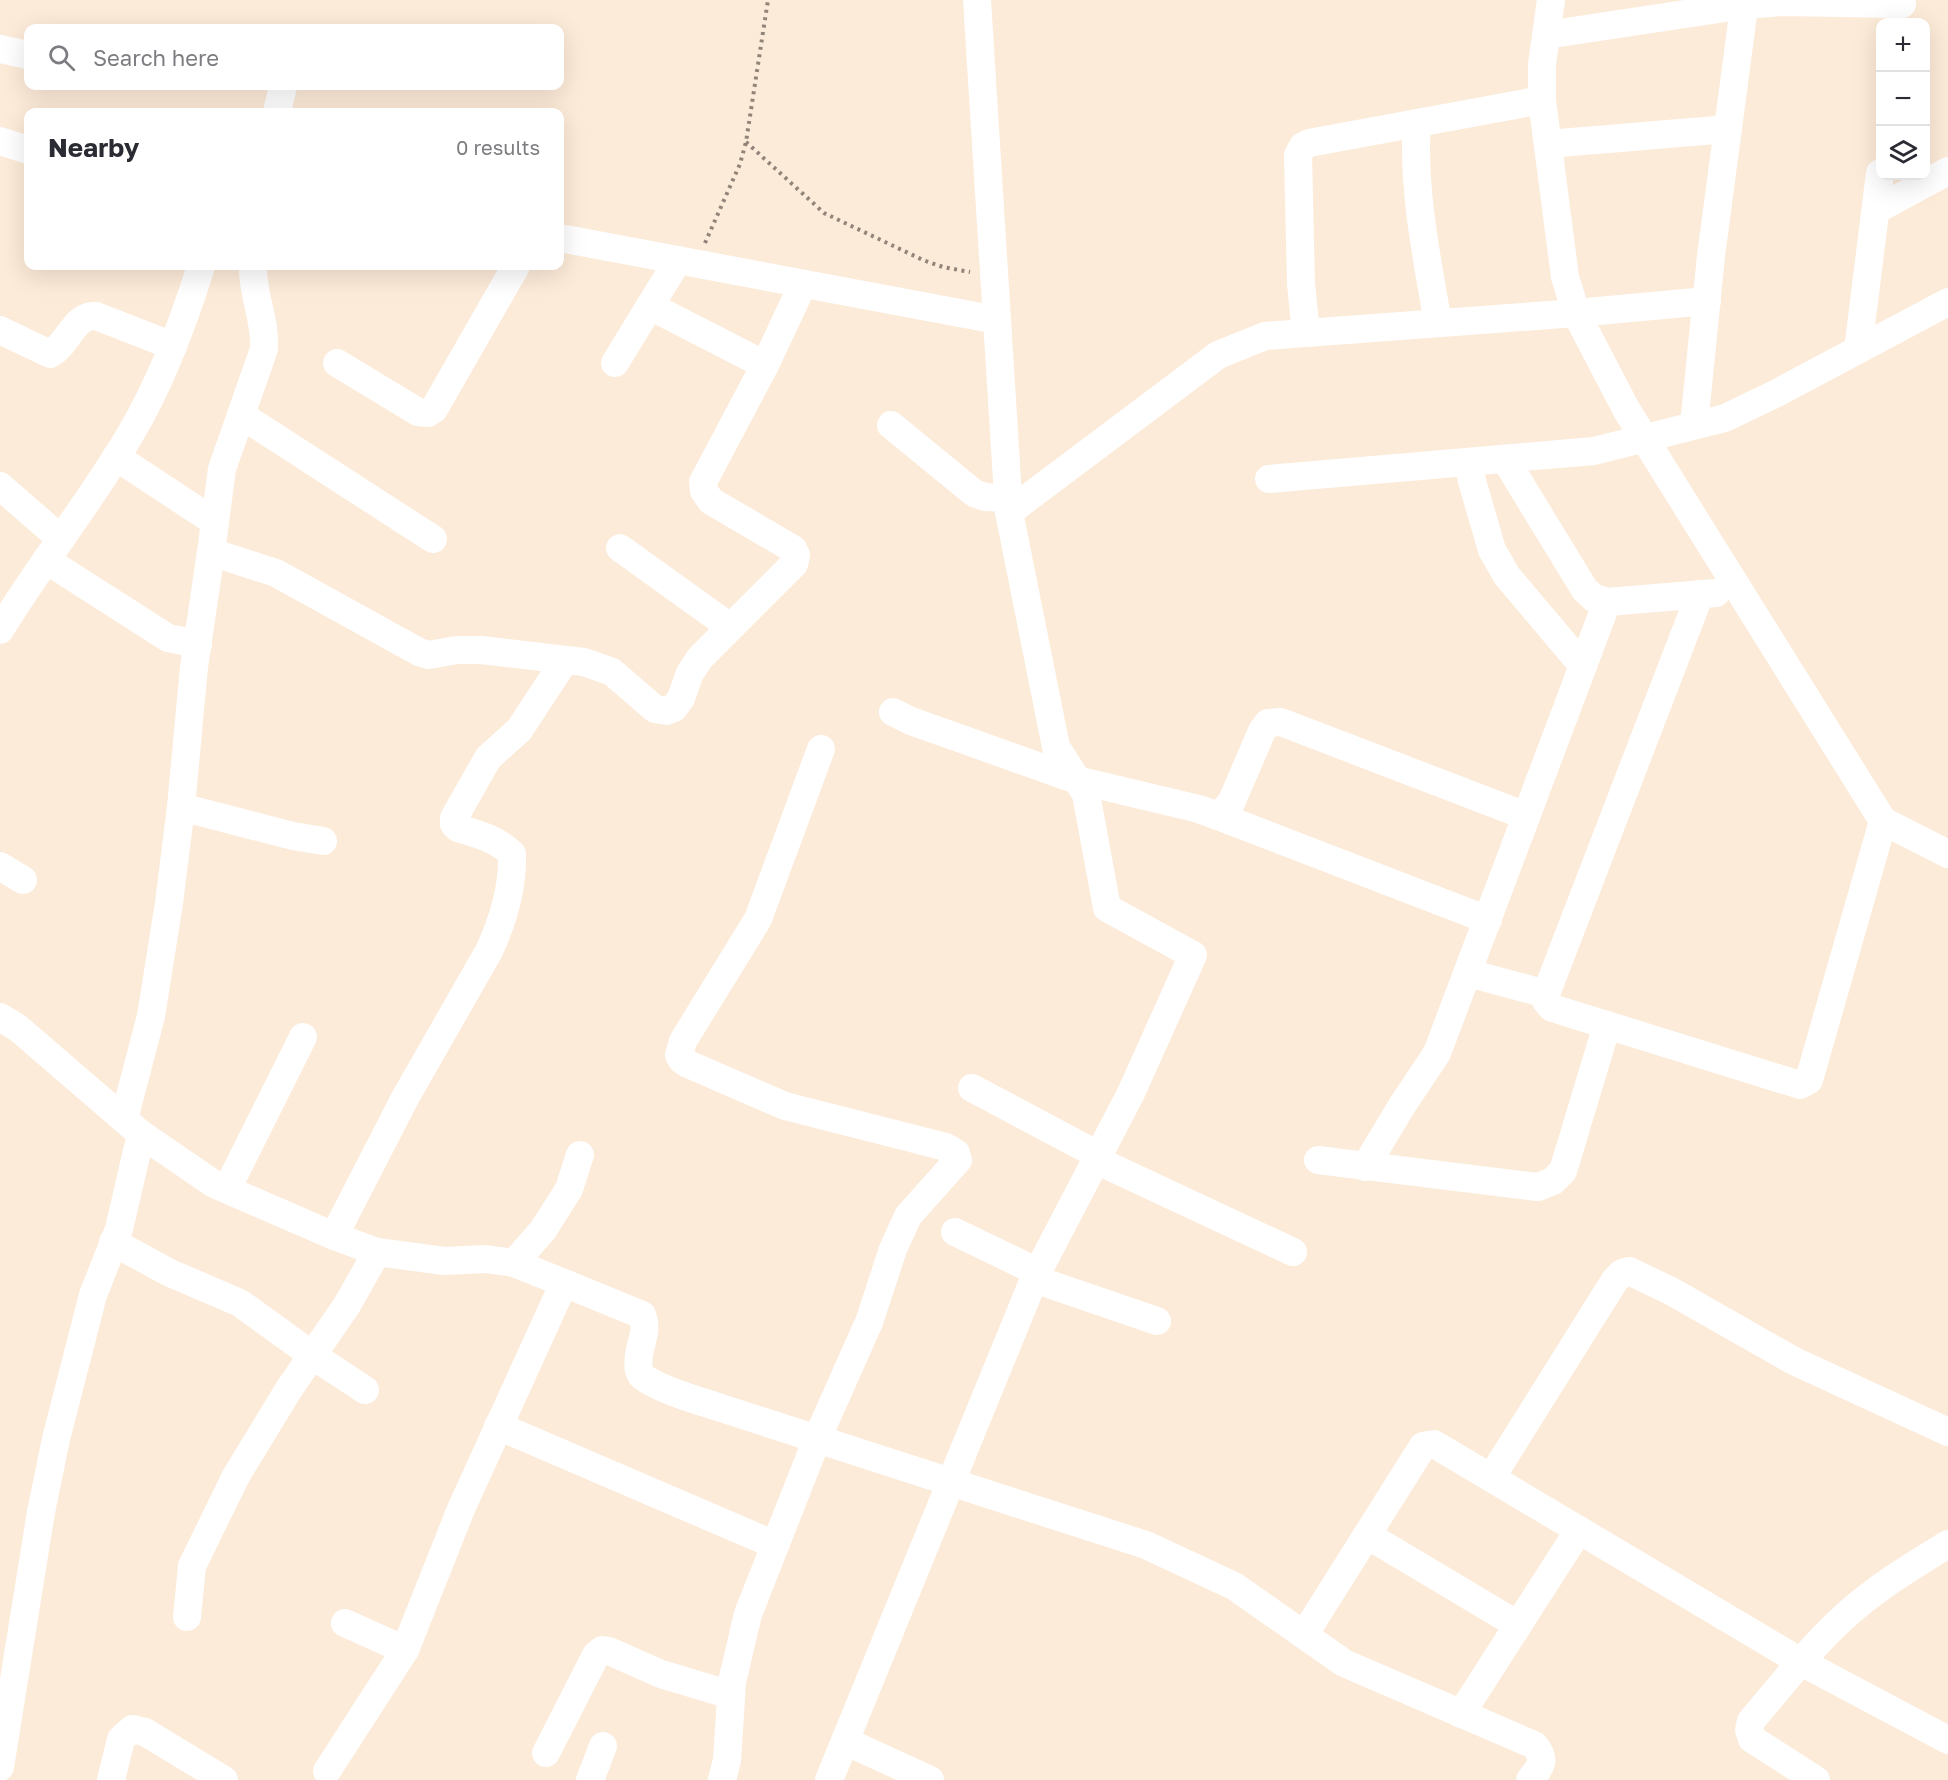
<!DOCTYPE html>
<html lang="en">
<head>
<meta charset="utf-8">
<style>
  body { margin:0; font-family:"Golos Text",sans-serif; background:#f2f2f3; color:#2b2b33 }
  .controls { position:absolute; right:18px; top:18px; display:grid; overflow:hidden; border-radius:12px; box-shadow:0 6px 24px #0002 }
  .controls button { width:54px; height:54px; display:grid; place-items:center; padding:0; border:0; border-bottom:2px solid #e1e1e2; background:#fff; color:#2b2b33; font:30px sans-serif }
  .list { margin:0; padding:0; list-style:none }
  h2 { display:flex; justify-content:space-between; align-items:center; height:78px; margin:0; padding:0 24px; font-size:26px }
  h2 small { font-size:20px; font-weight:400; color:#7c7c81 }
  .icon { flex:none; width:33px; height:33px; fill:none; stroke:currentColor; stroke-width:2; stroke-linecap:round; stroke-linejoin:round }
  .map { position:relative; flex:none; width:1948px; height:1780px; overflow:hidden }
  .search { position:absolute; background:#fff; box-shadow:0 6px 24px #0002; left:24px; top:24px; width:540px; height:66px; display:flex; align-items:center; gap:15px; box-sizing:border-box; padding:0 21px; border-radius:12px; color:#7c7c81; font-size:22px }
  .panel { position:absolute; background:#fff; box-shadow:0 6px 24px #0002; left:24px; top:108px; width:540px; height:162px; border-radius:12px }
  .map>svg:first-child { display:block }
  .lines { fill:none; stroke-linecap:round; stroke-linejoin:round }
  .path { stroke:#918579; stroke-width:4; stroke-dasharray:3 4.5; stroke-linecap:butt }
  .minor { stroke:#fff; stroke-width:28 }
</style>
</head>
<body>
<div class="map">
<svg width="1948" height="1780" viewBox="0 0 1948 1780">
  <rect width="100%" height="100%" fill="#fdebd9"/>
  <g class="lines">
    <g class="path">
      <path d="M746,142L824,213L923,260L943,267L970,272"/>
      <path d="M705,243L740,164L746,142L768,0"/>
    </g>
    <g class="minor">
      <path d="M1551,0L1542,64V100L1565,277L1576,313L1707,301"/>
      <path d="M1546,35L1745,5L1781,2L1902,4"/>
      <path d="M0,49L28,55"/>
      <path d="M277,112L283,86"/>
      <path d="M1417,123C1412,187 1427,259 1438,323"/>
      <path d="M0,141L28,150"/>
      <path d="M1548,144L1728,129"/>
      <path d="M1876,210L1948,171"/>
      <path d="M560,238L997,320"/>
      <path d="M650,306L765,365"/>
      <path d="M0,330L50,354C68,345 74,314 96,316L173,346"/>
      <path d="M1306,333L1301,284L1298,155L1303,146L1309,143L1542,100"/>
      <path d="M1858,350L1880,173"/>
      <path d="M337,363L418,412L428,413L434,409L516,266"/>
      <path d="M615,363L678,260"/>
      <path d="M241,415L433,539"/>
      <path d="M891,425L974,493L985,497L1009,498"/>
      <path d="M1694,425L1711,256L1745,0"/>
      <path d="M116,457L215,522"/>
      <path d="M1505,459L1585,590L1594,598L1607,602L1716,593"/>
      <path d="M1468,462L1472,481L1492,550L1507,576L1583,666"/>
      <path d="M1269,479L1594,451L1725,418L1777,393L1948,302"/>
      <path d="M0,486L61,539"/>
      <path d="M1009,512L1218,355L1265,336L1576,313L1626,409L1883,821L1948,854"/>
      <path d="M620,548L730,627"/>
      <path d="M211,552L222,469L264,349C266,321 252,294 253,266"/>
      <path d="M46,560L168,638L198,644"/>
      <path d="M1700,594L1546,994V1001L1552,1008L1800,1085L1809,1080L1883,821"/>
      <path d="M0,630C41,563 91,501 131,433C162,381 183,324 201,266"/>
      <path d="M893,712L911,721L1077,780L1199,809L1218,816L1488,920"/>
      <path d="M181,807L293,836L323,841"/>
      <path d="M1218,816L1231,803L1262,731L1268,723L1281,722L1526,816"/>
      <path d="M0,866L23,880"/>
      <path d="M1468,973L1546,994"/>
      <path d="M0,1017L18,1028L141,1134L119,1229L93,1295L56,1439L41,1512L0,1767"/>
      <path d="M972,1088L1098,1155"/>
      <path d="M124,1119L151,1016L169,903L181,807L194,667L211,552L276,573L419,652L429,655L457,650H481L584,662L612,672L655,709L667,711L674,708L681,698L690,673L700,658L794,564L796,555L793,549L711,501L704,491L703,482L765,365L803,284"/>
      <path d="M141,1134L214,1184L334,1236L377,1252L444,1261L486,1259L514,1263L543,1230L569,1189L580,1155"/>
      <path d="M1096,1160L1293,1252"/>
      <path d="M1318,1160L1538,1187L1553,1181L1563,1171L1607,1025"/>
      <path d="M1365,1167L1403,1104L1437,1053L1607,602"/>
      <path d="M227,1189L303,1037"/>
      <path d="M955,1232L1038,1272"/>
      <path d="M334,1236L405,1098L489,951C503,921 513,886 512,854C497,839 478,834 458,828L454,824V818L488,758L519,730L565,660"/>
      <path d="M113,1242L170,1273L240,1303L312,1355L365,1390"/>
      <path d="M514,1263L564,1283"/>
      <path d="M1034,1279L1157,1321"/>
      <path d="M498,1426L775,1545"/>
      <path d="M1491,1478L1615,1280L1622,1273L1629,1271L1671,1291L1794,1361L1948,1432"/>
      <path d="M1367,1535L1518,1625"/>
      <path d="M187,1617L192,1566L236,1476L289,1389L347,1305L377,1252"/>
      <path d="M345,1623L405,1650L461,1509L564,1283L642,1315C648,1329 641,1341 639,1355C638,1363 637,1372 643,1377C660,1390 700,1401 721,1408L1146,1545L1234,1586L1344,1663L1534,1745C1547,1760 1541,1766 1530,1780"/>
      <path d="M1304,1635L1423,1446L1434,1444L1801,1662L1948,1740"/>
      <path d="M1461,1714L1579,1530"/>
      <path d="M845,1741L930,1780"/>
      <path d="M546,1753L596,1655L602,1650L609,1651L661,1674L731,1695"/>
      <path d="M327,1771L405,1650"/>
      <path d="M111,1780L121,1739L132,1729L145,1732L224,1780"/>
      <path d="M590,1780L603,1746"/>
      <path d="M722,1780L727,1760L732,1682L748,1614L817,1439L869,1322L893,1249L908,1216L958,1160L956,1153L946,1147L785,1106L688,1064L682,1060L679,1055L683,1041L758,919L821,749"/>
      <path d="M829,1780L1034,1279L1131,1093L1193,955L1107,908L1086,794L1056,747L1009,512L977,0"/>
      <path d="M1816,1780L1752,1739L1749,1730L1751,1721C1781,1686 1809,1649 1843,1618C1874,1589 1912,1566 1948,1544"/>
    </g>
  </g>
</svg>
<div class="controls">
<button>+</button>
<button>−</button>
<button><svg class="icon" aria-label="layers" viewBox="0 0 24 24"><path d="M12 4l9 5-9 5-9-5zM3 14l9 5 9-5"/></svg></button>
</div>
<div class="search"><svg class="icon" aria-label="search" viewBox="0 0 24 24"><circle cx="10" cy="10" r="6"/><path d="M15 15l6 6"/></svg>Search here</div>
<section class="panel">
<h2>Nearby<small>0 results</small></h2>
<ul class="list">
</ul>
</section>
</div>
</body>
</html>
